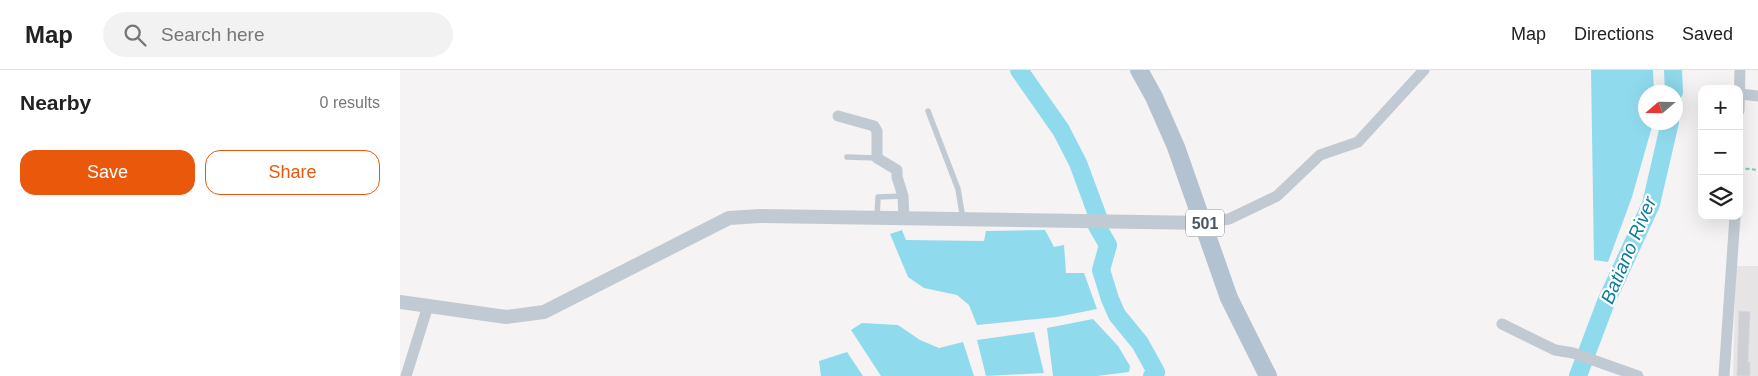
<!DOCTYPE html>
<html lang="en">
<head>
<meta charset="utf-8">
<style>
  body { margin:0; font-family:Helvetica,sans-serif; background:#f2f2f2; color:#222 }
  .controls { position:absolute; right:15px; top:15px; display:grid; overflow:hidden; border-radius:10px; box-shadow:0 5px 20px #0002 }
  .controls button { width:45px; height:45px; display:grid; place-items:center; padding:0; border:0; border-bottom:1px solid #e0e0e0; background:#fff; color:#222; font:25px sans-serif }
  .compass { position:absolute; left:1238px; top:15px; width:45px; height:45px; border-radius:50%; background:#fff; box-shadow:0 5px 20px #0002; rotate:250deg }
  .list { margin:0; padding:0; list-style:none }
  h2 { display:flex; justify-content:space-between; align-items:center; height:65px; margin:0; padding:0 20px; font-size:21px }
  h2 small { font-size:16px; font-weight:400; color:#767676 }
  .actions { display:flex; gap:10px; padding:15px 20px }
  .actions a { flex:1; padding:11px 0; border:1px solid #ea580c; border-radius:15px; text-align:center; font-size:18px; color:#ea580c }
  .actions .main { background:#ea580c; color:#fff }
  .icon { flex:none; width:28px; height:28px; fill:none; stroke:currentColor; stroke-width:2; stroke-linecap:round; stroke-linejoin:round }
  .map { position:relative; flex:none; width:1358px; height:306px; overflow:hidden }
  header { display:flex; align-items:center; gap:30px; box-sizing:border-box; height:70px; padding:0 25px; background:#fff; border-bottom:1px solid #e0e0e0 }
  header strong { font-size:24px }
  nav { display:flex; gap:28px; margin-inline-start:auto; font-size:18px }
  .search { width:350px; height:45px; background:#f2f2f2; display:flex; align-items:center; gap:12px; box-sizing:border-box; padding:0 18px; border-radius:28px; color:#767676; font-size:19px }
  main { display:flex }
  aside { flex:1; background:#fff }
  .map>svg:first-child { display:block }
  .education { fill:#e6e4e5 }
  .water { fill:#90daee }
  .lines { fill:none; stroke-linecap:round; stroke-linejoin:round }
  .river { stroke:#90daee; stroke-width:18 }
  .building { fill:#cdcfd5; stroke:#d7d9de }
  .path { stroke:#7ad0a6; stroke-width:2; stroke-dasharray:4 2.5; stroke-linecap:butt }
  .service { stroke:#c1cad2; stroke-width:5.5 }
  .minor { stroke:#c1cad2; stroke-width:11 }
  .tertiary { stroke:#c1cad2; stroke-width:14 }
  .primary { stroke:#b3c2d1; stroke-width:18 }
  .labels { text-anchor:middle; stroke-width:4.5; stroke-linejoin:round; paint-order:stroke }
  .shield { fill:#fff; stroke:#808990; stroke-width:1 }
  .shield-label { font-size:16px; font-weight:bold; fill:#4a5661 }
  .water-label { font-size:19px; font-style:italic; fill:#0c7c9b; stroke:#fff }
</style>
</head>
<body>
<header>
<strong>Map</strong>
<div class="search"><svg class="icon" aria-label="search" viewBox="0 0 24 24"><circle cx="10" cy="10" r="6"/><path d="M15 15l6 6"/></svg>Search here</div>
<nav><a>Map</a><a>Directions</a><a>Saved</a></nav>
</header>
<main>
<aside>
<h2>Nearby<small>0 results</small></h2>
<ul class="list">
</ul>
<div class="actions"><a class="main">Save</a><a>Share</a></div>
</aside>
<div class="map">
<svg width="1358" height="306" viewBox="0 0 1358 306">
  <rect width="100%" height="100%" fill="#f5f3f3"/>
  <path class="education" d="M1336,196H1358V306H1333Z"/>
  <g class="water">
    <path d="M1191,0H1253L1254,22H1246V52L1253,53L1232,127L1208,192L1194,190Z"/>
    <path d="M502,160L506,170L584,171L586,161L645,160L654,177L664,175L666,203H684L697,239L657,247L577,255L569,235L557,225L524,218L508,207L490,164Z"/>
    <path d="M693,249L718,276L730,296L729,302L697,306H653L647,258Z"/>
    <path d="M462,253L498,255L520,270L539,278L563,272L574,306H481L451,260Z"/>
    <path d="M634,262L644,303L586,306L577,270Z"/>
    <path d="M447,282L463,306H421L419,291Z"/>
  </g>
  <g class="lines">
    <g class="river">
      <path d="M619,0L661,60L678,93L698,147"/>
      <path d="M1273,0L1274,22"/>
      <path d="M697,156L708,175L701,200L710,229L717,245L740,273L756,302L752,306"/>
      <path d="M1178,306L1206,232L1251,134L1270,52"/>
    </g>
  </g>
  <path class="building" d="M1339,241L1350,242L1348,292H1350V306H1337Z"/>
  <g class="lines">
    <path class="path" d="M1339,98L1358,100"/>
    <g class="service">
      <path d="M528,41L558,119L563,149"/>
      <path d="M447,87L477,88"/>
      <path d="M477,147L478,127L503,126"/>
    </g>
    <g class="minor">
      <path d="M1340,24L1358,26"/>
      <path d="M1339,41L1340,0"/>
      <path d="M438,46L474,56L477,61V88L497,100V107L503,126L504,148"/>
      <path d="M805,153L829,149L877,126L920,85L958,72L1024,0"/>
      <path d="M1102,254L1155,280L1173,283L1238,306"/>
      <path d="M6,306L28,236"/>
      <path d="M1324,306L1335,146"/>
    </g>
    <path class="tertiary" d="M0,232L106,247L144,242L329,148L360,146L805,153"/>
    <path class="primary" d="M739,0L754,27L776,77L829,228L868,306"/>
  </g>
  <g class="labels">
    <rect class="shield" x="786" y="139.5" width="38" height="27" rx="4"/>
    <g class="shield-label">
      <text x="805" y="159">501</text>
    </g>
    <g class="water-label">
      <text transform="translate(1228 180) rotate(-67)" y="7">Batiano River</text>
    </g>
  </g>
</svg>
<div class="controls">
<button>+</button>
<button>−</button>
<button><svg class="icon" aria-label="layers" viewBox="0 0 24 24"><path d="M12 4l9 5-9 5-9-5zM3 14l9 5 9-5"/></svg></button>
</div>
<svg class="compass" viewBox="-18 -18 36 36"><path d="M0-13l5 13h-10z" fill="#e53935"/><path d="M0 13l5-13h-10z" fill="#767676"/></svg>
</div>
</main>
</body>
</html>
